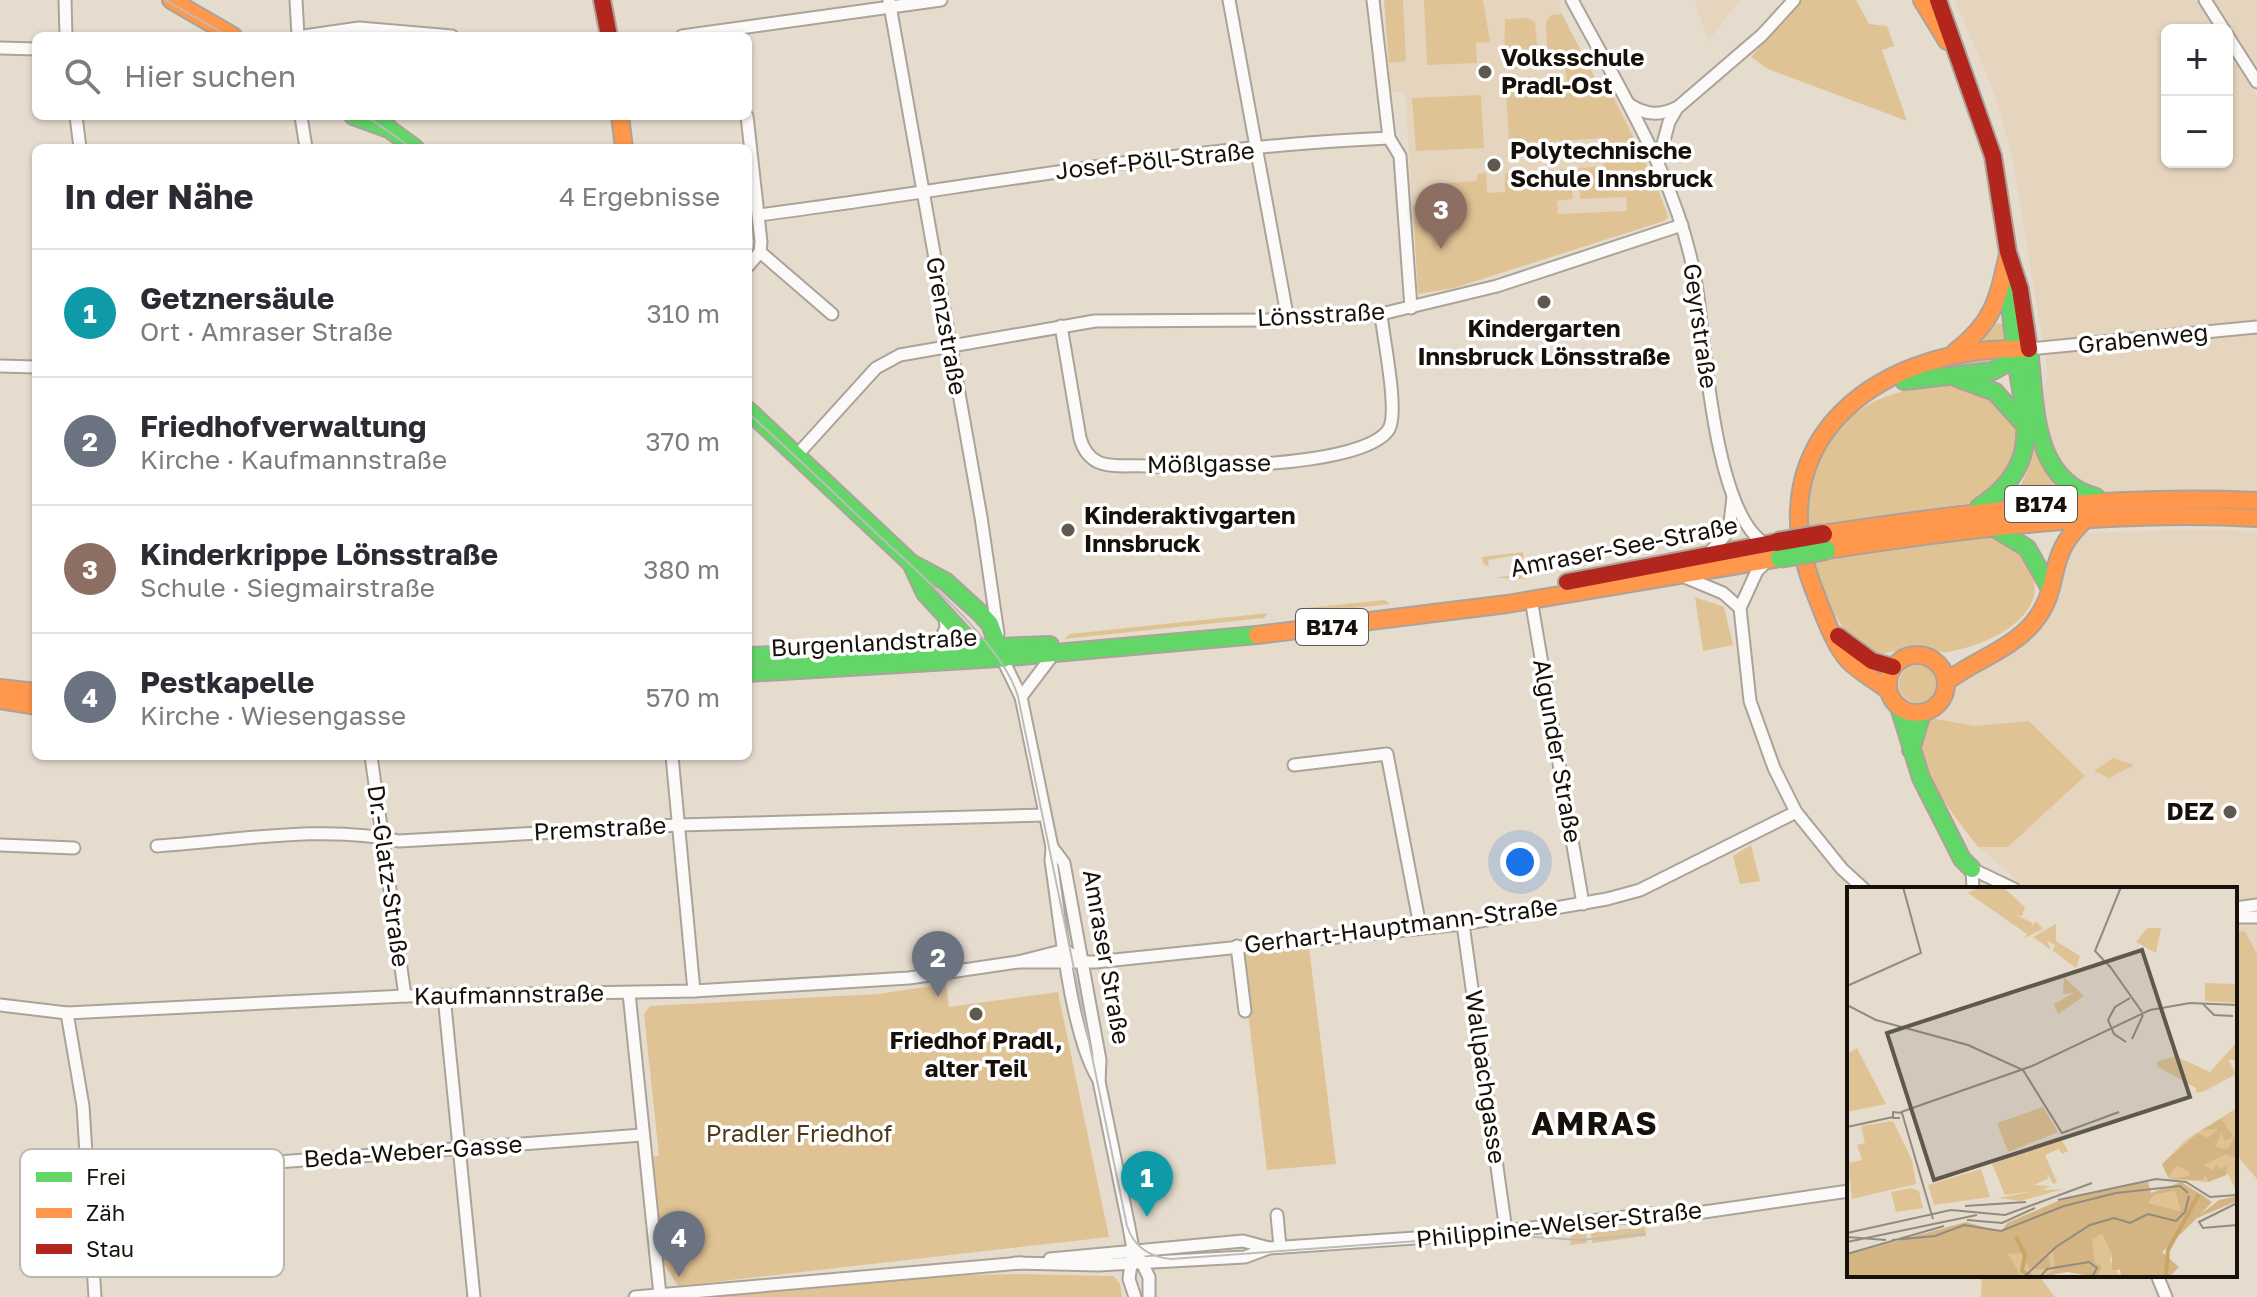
<!DOCTYPE html>
<html lang="de">
<head>
<meta charset="utf-8">
<style>
  body { margin:0; font-family:"Golos Text",sans-serif; background:#f7f7f7; color:#2b2b33 }
  .controls { position:absolute; right:24px; top:24px; display:grid; overflow:hidden; border-radius:12px; box-shadow:0 2px 6px #0004 }
  .controls button { width:72px; height:72px; display:grid; place-items:center; padding:0; border:0; border-bottom:2px solid #e1e1e2; background:#fff; color:#2b2b33; font:40px sans-serif }
  .you { position:absolute; left:1520px; top:862px; width:28px; height:28px; margin:-20px; border:6px solid #fff; border-radius:50%; background:#1a73e8; box-shadow:0 0 0 12px #1a73e833 }
  .badge { display:grid; place-items:center; width:52px; height:52px; border-radius:50%; background:#ea580c; color:#fff; font-size:26px; font-weight:700 }
  .pin { position:absolute; translate:-50% -66px; filter:drop-shadow(0 2px 4px #0008) }
  .pin::after { content:''; position:absolute; top:42px; width:28px; height:24px; background:inherit; clip-path:polygon(0 0,100% 0,50% 100%) }
  .list { margin:0; padding:0; list-style:none }
  h2 { display:flex; justify-content:space-between; align-items:center; height:104px; margin:0; padding:0 32px; font-size:34px }
  h2 small { font-size:26px; font-weight:400; color:#7c7c81 }
  .list li { display:grid; grid-template-columns:52px 1fr auto; gap:24px; align-items:center; box-sizing:border-box; height:128px; padding:0 32px; border-top:2px solid #e1e1e2 }
  .list b { display:block; font-size:30px; white-space:nowrap }
  .list p { margin:0; font-size:26px; white-space:nowrap; color:#7c7c81 }
  .list em { font-size:26px; font-style:normal; color:#7c7c81 }
  .icon { flex:none; width:44px; height:44px; fill:none; stroke:currentColor; stroke-width:2; stroke-linecap:round; stroke-linejoin:round }
  .map { position:relative; flex:none; width:2257px; height:1297px; overflow:hidden }
  .search { position:absolute; background:#fff; box-shadow:0 2px 6px #0004; left:32px; top:32px; width:720px; height:88px; display:flex; align-items:center; gap:20px; box-sizing:border-box; padding:0 28px; border-radius:12px; color:#7c7c81; font-size:30px }
  .panel { position:absolute; background:#fff; box-shadow:0 2px 6px #0004; left:32px; top:144px; width:720px; height:616px; border-radius:12px }
  .map>svg:first-child { display:block }
  .built { fill:#e5d5be }
  .green { fill:#e0c395 }
  .lines { fill:none; stroke-linecap:round; stroke-linejoin:round }
  .street-casing { stroke:#aba399; stroke-width:15 }
  .fast-casing { stroke:#aba399; stroke-width:20 }
  .slow-casing { stroke:#aba399; stroke-width:20 }
  .jam-casing { stroke:#aba399; stroke-width:20 }
  .street { stroke:#fbfaf8; stroke-width:11 }
  .fast { stroke:#63d668; stroke-width:16 }
  .slow { stroke:#ff974d; stroke-width:16 }
  .jam { stroke:#b3261e; stroke-width:16 }
  .tram { stroke:#bebcb9; stroke-width:2 }
  .fast-bridge-casing { stroke:#aba399; stroke-width:22; stroke-linecap:butt }
  .jam-bridge-casing { stroke:#aba399; stroke-width:22; stroke-linecap:butt }
  .fast-bridge { stroke:#63d668; stroke-width:18 }
  .jam-bridge { stroke:#b3261e; stroke-width:18 }
  .poi-dot { fill:#5f584e; stroke:#fff; stroke-width:3 }
  .labels { text-anchor:middle; stroke-width:7; stroke-linejoin:round; paint-order:stroke }
  .shield { fill:#fff; stroke:#5d5853; stroke-width:2 }
  .shield-label { font-size:22px; font-weight:bold; fill:#171109 }
  .poi-label { font-size:24px; font-weight:bold; fill:#171109; stroke:#fff; text-anchor:start }
  .street-label { font-size:24px; fill:#171109; stroke:#fff }
  .park-label { font-size:24px; fill:#4f3a18; stroke:#fff }
  .district-label { font-size:32px; font-weight:bold; letter-spacing:2px; fill:#171109; stroke:#fff }
  .inset-river { fill:none; stroke:#caa568; stroke-width:4 }
  .inset-road { fill:none; stroke:#938b7f; stroke-width:2 }
  .view { fill:#5f584e; fill-opacity:0.15; stroke:#5f584e; stroke-width:4 }
  .inset-edge { fill:none; stroke:#171109; stroke-width:4 }
  .key { fill:#fff; stroke:#b9b8b5; stroke-width:2 }
  .key-label { font-size:22px; fill:#171109 }
</style>
</head>
<body>
<div class="map">
<svg width="2257" height="1297" viewBox="0 0 2257 1297">
  <rect width="100%" height="100%" fill="#e5dcce"/>
  <g class="built">
    <path d="M1384,0H1560L1562,14L1595,78H1604L1630,125L1654,180L1647,184L1650,191L1658,189L1668,213L1666,220L1454,288L1418,294L1405,92H1390Z"/>
    <path d="M1698,0H1740L1708,41L1695,3Z"/>
    <path d="M1955,0H2197L2216,30H2167V162H2227V48L2257,96V493L2099,492L2067,477L2053,459L2042,393L2048,375L2013,160L1995,95Z"/>
    <path d="M2201,0H2257V81Z"/>
    <path d="M2211,529L2257,532V954L2245,932H2235V889H2026L2017,885V880L1978,847H2008L2084,776L2029,721L1974,726L1931,718L1961,679L2031,640L2045,626L2055,604L2068,544L2084,533Z"/>
  </g>
  <g class="green">
    <path d="M1384,0H1403L1406,61L1389,63Z"/>
    <path d="M1424,0H1483L1490,42L1476,43L1477,63L1427,65Z"/>
    <path d="M1801,0H1856L1869,24L1887,26L1894,46L1882,50L1907,121L1768,69L1751,57Z"/>
    <path d="M1562,14L1595,78H1604L1654,180L1647,183L1649,191L1658,189L1668,217L1664,221L1454,288L1418,294L1413,206L1446,202L1445,183L1477,181V174L1486,173L1487,193L1505,192V173L1570,169L1573,199L1557,201L1558,214L1627,211L1626,197L1580,199L1578,168L1603,166L1601,138L1509,145L1506,93L1552,90L1553,83L1567,81L1565,66L1548,67L1546,22L1551,15Z"/>
    <path d="M1528,18L1535,22L1539,67L1504,70L1505,19Z"/>
    <path d="M1481,95L1484,148L1416,151L1412,98Z"/>
    <path d="M1996,323L2004,324L2005,338L1982,342Z"/>
    <path d="M1998,355L1999,362L1992,364L1936,369Z"/>
    <path d="M1955,385L1993,395L2018,426L2016,471L1978,502L1806,528C1802,434 1865,385 1955,385Z"/>
    <path d="M2025,389L2060,491L2057,493H2016C2040,455 2031,431 2025,389Z"/>
    <path d="M1980,534C2006,536 2016,543 2028,565C2057,614 1987,646 1947,652C1934,654 1924,643 1911,646C1898,649 1889,654 1875,655C1839,632 1825,602 1812,562Z"/>
    <path d="M1523,552L1526,579L1497,578L1520,573L1517,555L1488,560L1489,567L1483,563L1482,557Z"/>
    <path d="M1695,597L1724,607L1733,645L1703,651Z"/>
    <path d="M1385,600L1390,604L1311,613L1296,609Z"/>
    <path d="M1268,613L1264,618L1064,639L1070,634Z"/>
    <circle cx="1918" cy="684" r="19"/>
    <path d="M1931,718L1974,726L2029,721L2085,776L2008,847H1978C1960,823 1894,746 1931,718Z"/>
    <path d="M2113,758L2134,765L2109,778L2094,771Z"/>
    <path d="M1751,845L1760,881L1740,884L1733,856Z"/>
    <path d="M2245,931L2257,954V1179L2235,1153V932Z"/>
    <path d="M1309,948L1336,1164L1267,1170L1241,955Z"/>
    <path d="M946,984L949,1007L1058,992L1109,1237L678,1286L656,1251L650,1157L659,1156L644,1014L650,1006L878,994Z"/>
    <path d="M1586,1227L1587,1243L1570,1245L1572,1228Z"/>
    <path d="M1645,1227L1646,1236L1592,1243L1591,1233Z"/>
    <path d="M1016,1274L1114,1276L1120,1284L1122,1297H707L937,1276Z"/>
    <path d="M1982,1275H2038L2055,1297H1981Z"/>
  </g>
  <g class="lines">
    <g class="street-casing">
      <g id="street">
        <path d="M65,0L66,36"/>
        <path d="M296,0L298,36"/>
        <path d="M889,0L981,517L998,634"/>
        <path d="M1229,0L1288,320"/>
        <path d="M1373,0L1389,138L1400,156L1411,308"/>
        <path d="M1572,0C1622,94 1684,189 1698,297C1705,352 1716,517 1766,544"/>
        <path d="M2205,0L2224,30"/>
        <path d="M2227,35L2257,82"/>
        <path d="M304,36L359,28L452,36"/>
        <path d="M682,36L941,0"/>
        <path d="M0,48L36,49"/>
        <path d="M1629,104C1645,115 1659,116 1676,108"/>
        <path d="M76,116L80,148"/>
        <path d="M301,116L306,148"/>
        <path d="M747,116L761,242L760,252L748,266"/>
        <path d="M1658,162L1669,122L1677,108L1762,35L1794,0"/>
        <path d="M759,215C969,188 1177,147 1389,138"/>
        <path d="M760,252L832,314"/>
        <path d="M1061,326L1080,438C1083,449 1088,457 1098,462C1111,468 1132,465 1146,466C1191,468 1365,468 1389,429C1399,411 1383,337 1381,314"/>
        <path d="M2029,349L2257,327"/>
        <path d="M0,366L36,367"/>
        <path d="M797,455L876,368L900,355L1095,321L1288,320L1381,314L1497,286L1682,225"/>
        <path d="M1710,552L1729,531L1733,497"/>
        <path d="M1768,560L1757,571L1740,608L1750,701L1774,768L1796,812L1842,869L1864,889"/>
        <path d="M1687,578L1723,593L1740,608"/>
        <path d="M1531,599L1583,904"/>
        <path d="M937,647L946,628L945,617"/>
        <path d="M1003,660L1021,697L1052,847L1051,861C1060,918 1070,1035 1099,1080"/>
        <path d="M1021,697L1052,656"/>
        <path d="M371,756L405,996"/>
        <path d="M672,756L694,991"/>
        <path d="M1294,765L1387,754L1420,926"/>
        <path d="M0,845L74,848"/>
        <path d="M157,846C233,841 326,824 399,841L678,825L1045,815"/>
        <path d="M1052,847L1064,863L1100,1060L1099,1081L1129,1227L1133,1249L1129,1279L1135,1297"/>
        <path d="M1973,889L1972,869L2014,889"/>
        <path d="M2235,908L2257,905"/>
        <path d="M2235,917H2257"/>
        <path d="M1463,924L1506,1231"/>
        <path d="M1237,946L1245,1011"/>
        <path d="M1018,962H1095L1463,924L1607,899L1640,890L1796,812"/>
        <path d="M629,993L660,1295"/>
        <path d="M444,996L474,1297"/>
        <path d="M0,1005L67,1013L405,996L694,991L909,978L1018,962L1065,950L1082,962"/>
        <path d="M67,1013L83,1106L95,1297"/>
        <path d="M89,1176L642,1135"/>
        <path d="M1277,1215L1280,1247"/>
        <path d="M1050,1259L1243,1241L1269,1248"/>
        <path d="M1140,1259L1149,1277V1297"/>
        <path d="M1015,1263L1098,1265L1245,1257L1269,1248L1487,1233L1650,1214L1683,1215L1849,1191"/>
        <path d="M2157,1275L2166,1297"/>
        <path d="M635,1297L1021,1263"/>
      </g>
    </g>
    <g class="fast-casing">
      <g id="fast">
        <path d="M353,116L389,129"/>
        <path d="M380,116L389,129L415,148"/>
        <path d="M2007,278L2016,358"/>
        <path d="M2029,349C2036,404 2031,480 2096,497"/>
        <path d="M1957,378L1995,392L2021,421"/>
        <path d="M1904,381L1993,371L2023,354"/>
        <path d="M748,410L911,563L945,581L980,613L990,624L1003,659"/>
        <path d="M1978,508C2042,466 2026,425 2016,359"/>
        <path d="M1991,526L2027,548L2048,585"/>
        <path d="M911,563L925,593L980,653"/>
        <path d="M748,656L1050,645"/>
        <path d="M748,673L999,658L1257,635"/>
        <path d="M1899,707L1921,778L1962,859L1972,869"/>
        <path d="M1911,750L1922,713"/>
      </g>
    </g>
    <g class="slow-casing">
      <g id="slow">
        <path d="M171,0L233,36"/>
        <path d="M1922,0L1947,41"/>
        <path d="M620,116L624,148"/>
        <path d="M1955,352C1994,322 1998,299 2008,254"/>
        <path d="M1823,534C1968,512 2110,494 2257,501"/>
        <path d="M1826,550C1970,528 2111,510 2257,518"/>
        <path d="M1257,635L1507,604L1780,558"/>
        <circle cx="1917" cy="684" r="29"/>
        <path d="M1946,682C1973,661 2012,649 2034,622C2065,583 2041,555 2091,515"/>
        <path d="M0,688L36,692"/>
        <path d="M1888,690C1875,680 1860,672 1849,661C1833,644 1823,612 1814,590C1753,434 1887,344 2029,349"/>
        <path d="M0,700L36,706"/>
      </g>
    </g>
    <g class="jam-casing">
      <g id="jam">
        <path d="M602,0L609,36"/>
        <path d="M1938,0L1993,156L2008,252L2020,289L2029,349"/>
        <path d="M1567,582L1777,542"/>
        <path d="M1838,636L1872,661L1893,667"/>
      </g>
    </g>
    <use href="#street" class="street"/>
    <use href="#fast" class="fast"/>
    <use href="#slow" class="slow"/>
    <use href="#jam" class="jam"/>
    <g class="tram">
      <path d="M165,0L228,36"/>
      <path d="M366,116L412,148"/>
      <path d="M748,413C791,451 832,491 874,531C915,570 1004,644 1018,697L1127,1226C1134,1247 1150,1257 1171,1259L1501,1235L1581,1240L1645,1234"/>
    </g>
    <g class="fast-bridge-casing">
      <path id="fast-bridge" d="M1780,558L1826,550"/>
    </g>
    <g class="jam-bridge-casing">
      <path id="jam-bridge" d="M1777,542L1823,534"/>
    </g>
    <use href="#fast-bridge" class="fast-bridge"/>
    <use href="#jam-bridge" class="jam-bridge"/>
  </g>
  <g class="poi-dot">
    <circle cx="1485" cy="72" r="8"/>
    <circle cx="1494" cy="165" r="8"/>
    <circle cx="1544" cy="302" r="8"/>
    <circle cx="1068" cy="530" r="8"/>
    <circle cx="2230" cy="812" r="8"/>
    <circle cx="976" cy="1014" r="8"/>
  </g>
  <g class="labels">
    <g class="shield">
      <rect x="2005" y="486" width="72" height="36" rx="6"/>
      <rect x="1296" y="609" width="72" height="36" rx="6"/>
    </g>
    <g class="shield-label">
      <text x="2041" y="512">B174</text>
      <text x="1332" y="635">B174</text>
    </g>
    <g class="poi-label">
      <text x="1501" y="66">Volksschule<tspan x="1501" dy="28">Pradl-Ost</tspan></text>
      <text x="1510" y="159">Polytechnische<tspan x="1510" dy="28">Schule Innsbruck</tspan></text>
      <text x="1544" y="337" text-anchor="middle">Kindergarten<tspan x="1544" dy="28">Innsbruck Lönsstraße</tspan></text>
      <text x="1084" y="524">Kinderaktivgarten<tspan x="1084" dy="28">Innsbruck</tspan></text>
      <text x="2214" y="820" text-anchor="end">DEZ</text>
      <text x="976" y="1049" text-anchor="middle">Friedhof Pradl,<tspan x="976" dy="28">alter Teil</tspan></text>
    </g>
    <g class="street-label">
      <text transform="translate(1155 161) rotate(-6)" y="8">Josef-Pöll-Straße</text>
      <text transform="translate(1321 315) rotate(-3)" y="8">Lönsstraße</text>
      <text transform="translate(946 326) rotate(80)" y="8">Grenzstraße</text>
      <text transform="translate(1700 326) rotate(82)" y="8">Geyrstraße</text>
      <text transform="translate(2143 339) rotate(-6)" y="8">Grabenweg</text>
      <text transform="translate(1209 464) rotate(-1)" y="8">Mößlgasse</text>
      <text transform="translate(1624 547) rotate(-11)" y="8">Amraser-See-Straße</text>
      <text transform="translate(874 643) rotate(-3)" y="8">Burgenlandstraße</text>
      <text transform="translate(1557 751) rotate(80)" y="8">Algunder Straße</text>
      <text transform="translate(600 829) rotate(-3)" y="8">Premstraße</text>
      <text transform="translate(388 876) rotate(82)" y="8">Dr.-Glatz-Straße</text>
      <text transform="translate(1401 926) rotate(-7)" y="8">Gerhart-Hauptmann-Straße</text>
      <text transform="translate(1106 957) rotate(80)" y="8">Amraser Straße</text>
      <text transform="translate(509 995) rotate(-1)" y="8">Kaufmannstraße</text>
      <text transform="translate(1485 1077) rotate(82)" y="8">Wallpachgasse</text>
      <text transform="translate(413 1152) rotate(-4)" y="8">Beda-Weber-Gasse</text>
      <text transform="translate(1559 1225) rotate(-6)" y="8">Philippine-Welser-Straße</text>
    </g>
    <g class="park-label">
      <text x="799" y="1142">Pradler Friedhof</text>
    </g>
    <g class="district-label">
      <text x="1595" y="1135">AMRAS</text>
    </g>
  </g>
  <g transform="translate(1847 887)">
    <rect width="390" height="390" fill="#e5dcce"/>
    <path d="M132,0H156L178,20L175,29L169,28L186,36L184,41L189,34L196,42L178,51L180,47L121,6ZM209,37V54L233,69L229,81L206,64L208,58L200,54L204,63L186,50ZM300,41H314L309,66L289,55ZM217,90L237,109L211,127L207,117L227,106L216,107ZM358,96L390,97V116L358,114ZM390,155V174L381,172L389,187L358,204L349,206V201L311,180L310,175L328,169L363,185ZM10,161L39,217L0,225V167ZM196,220L211,245L161,265L150,236ZM390,221V305L381,287L361,295L322,292L315,277L340,252ZM46,234L65,273L69,297L5,312L0,268L3,276L15,273L10,258L18,256L14,239ZM213,250L221,264L215,267L212,262L198,268L210,295L206,297L200,286L201,292L187,298L203,299L196,303L217,302L173,314L151,311L187,304L158,308L145,277ZM134,282L143,310L87,318L81,298ZM64,301L72,304L76,321L49,325L44,305ZM328,304L335,324L301,316L307,308ZM255,347L266,367L263,374L274,390H250L244,351ZM206,362L209,383L194,390H175L160,366H175L198,382L204,381L201,367Z" fill="#e0c395"/>
    <path d="M374,232L387,250L377,254L375,245L368,260L380,262L390,247V271L379,267L357,278L366,283L369,277L374,283L380,277L379,288L361,295L359,288L355,293L322,292L342,289V284L329,279L321,290L315,277L351,246L361,251L371,242L355,243ZM301,294L304,306L334,295L355,308L365,315L353,328L372,313L390,309V314L350,331L315,365L332,380L322,390H274L273,383H265V367L255,347L245,352L248,376L255,379L250,390L220,385L194,390L208,383L206,363L201,367L204,381L198,382H182L175,366L161,367L175,390H0V368L119,335L154,345L160,336L211,314ZM328,304L334,324L301,316L307,308Z" fill="#d3b482" fill-rule="evenodd"/>
    <path class="inset-river" d="M169,350L178,368L175,384L185,390M319,390L321,363L352,307"/>
    <path class="inset-road" d="M262,78L295,125M265,82L248,64L274,0M0,99L74,66L56,0M356,117L367,128L386,129M0,118L29,133L121,158L176,183L215,246L272,225M285,152L296,128M279,155L267,147L261,133L268,120L283,111M54,225L185,179L303,123L343,116L390,118M53,231H46V225L55,226L86,332M0,240L46,230M211,313L309,292L339,295L363,310L390,308M390,316L352,335L356,341L390,338M118,319L179,315M120,333L155,336L188,321M0,346L104,323L158,328L245,296M0,350L39,353M45,353L88,349L117,338L154,344L217,319L269,306L333,299L341,306M0,355L130,328M0,367L97,339M177,390L209,360L243,338L267,331L283,336L301,327L329,334L338,325L342,309M193,390L200,382L242,375L250,381L245,390"/>
    <path class="view" d="M295,63L343,210L87,293L40,146Z"/>
    <rect width="390" height="390" class="inset-edge"/>
  </g>
  <rect x="20" y="1149" width="264" height="128" rx="12" class="key"/>
  <rect x="36" y="1172" width="36" height="10" fill="#63d668"/>
  <rect x="36" y="1208" width="36" height="10" fill="#ff974d"/>
  <rect x="36" y="1244" width="36" height="10" fill="#b3261e"/>
  <g class="key-label">
    <text x="86" y="1185">Frei</text>
    <text x="86" y="1221">Zäh</text>
    <text x="86" y="1257">Stau</text>
  </g>
</svg>
<div class="controls">
<button>+</button>
<button>−</button>
</div>
<div class="you"></div>
<div class="pin badge" style="left:1147px;top:1217px;background:#0f9aa8">1</div>
<div class="pin badge" style="left:938px;top:997px;background:#6b7280">2</div>
<div class="pin badge" style="left:1441px;top:249px;background:#8d6e63">3</div>
<div class="pin badge" style="left:679px;top:1277px;background:#6b7280">4</div>
<div class="search"><svg class="icon" aria-label="search" viewBox="0 0 24 24"><circle cx="10" cy="10" r="6"/><path d="M15 15l6 6"/></svg>Hier suchen</div>
<section class="panel">
<h2>In der Nähe<small>4 Ergebnisse</small></h2>
<ul class="list">
<li><span class="badge" style="background:#0f9aa8">1</span><div><b>Getznersäule</b><p>Ort · Amraser Straße</p></div><em>310 m</em></li>
<li><span class="badge" style="background:#6b7280">2</span><div><b>Friedhofverwaltung</b><p>Kirche · Kaufmannstraße</p></div><em>370 m</em></li>
<li><span class="badge" style="background:#8d6e63">3</span><div><b>Kinderkrippe Lönsstraße</b><p>Schule · Siegmairstraße</p></div><em>380 m</em></li>
<li><span class="badge" style="background:#6b7280">4</span><div><b>Pestkapelle</b><p>Kirche · Wiesengasse</p></div><em>570 m</em></li>
</ul>
</section>
</div>
</body>
</html>
